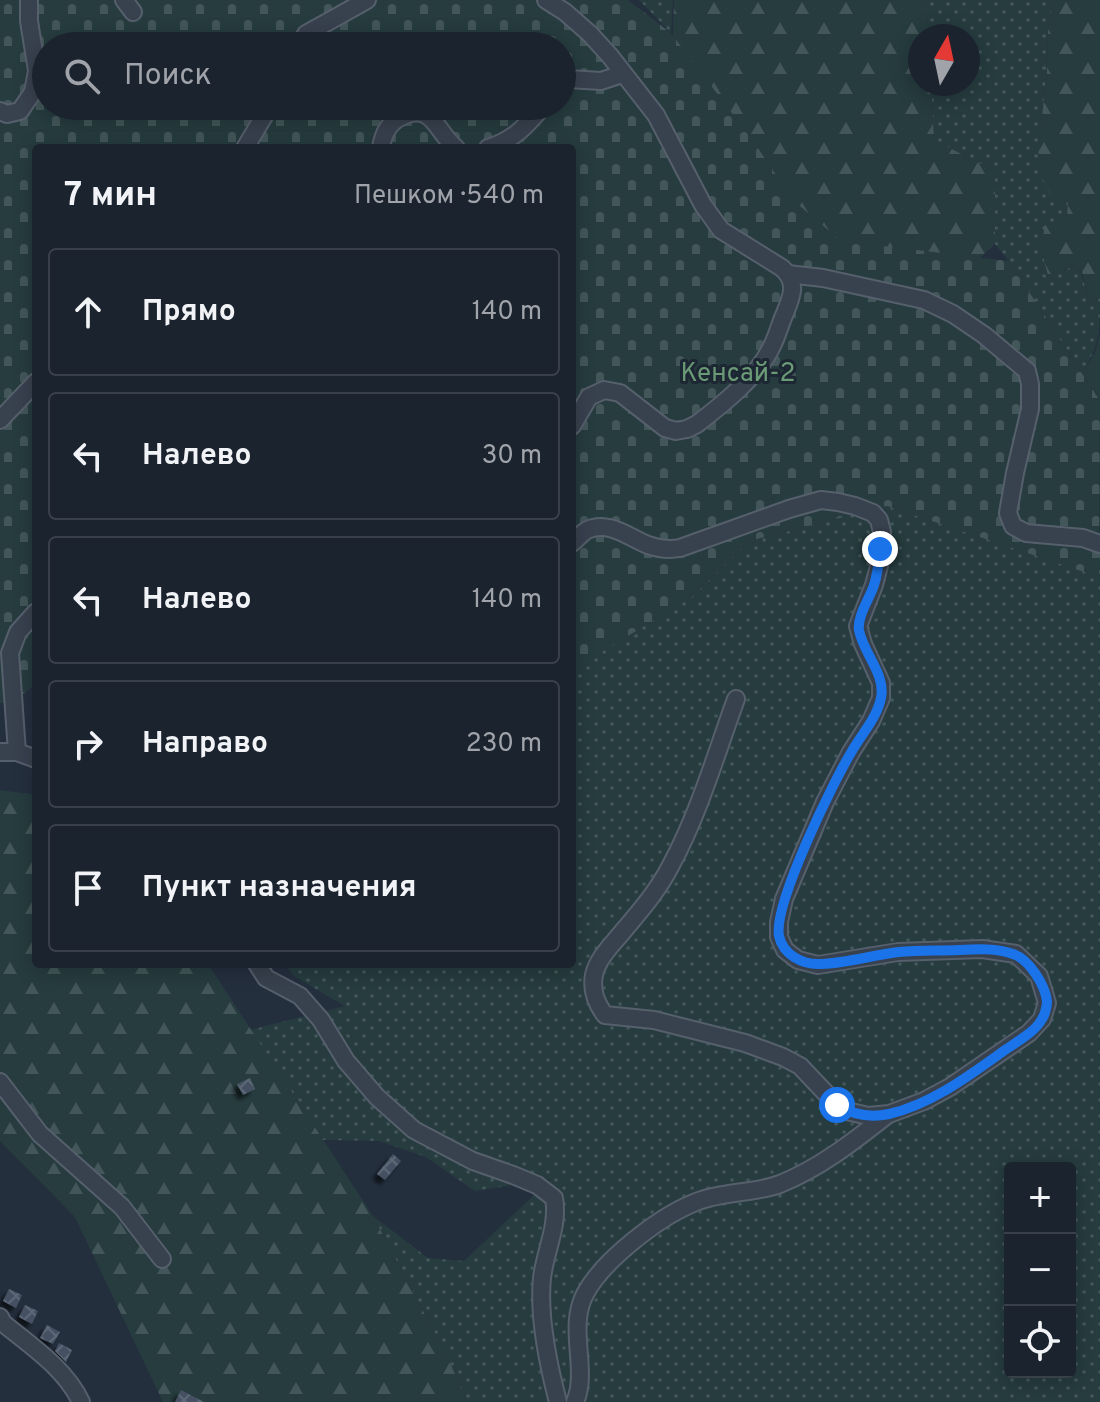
<!DOCTYPE html>
<html lang="ru">
<head>
<meta charset="utf-8">
<style>
  body { margin:0; font-family:Overpass,sans-serif; background:#282f3a; color:#f1f3f6 }
  .controls { position:absolute; right:24px; bottom:24px; display:grid; overflow:hidden; border-radius:8px; box-shadow:0 4px 20px #0003 }
  .controls button { width:72px; height:72px; display:grid; place-items:center; padding:0; border:0; border-bottom:2px solid #39404a; background:#1b232e; color:#f1f3f6; font:40px sans-serif }
  .compass { position:absolute; left:908px; top:24px; width:72px; height:72px; border-radius:50%; background:#1b232e; box-shadow:0 4px 20px #0003; rotate:9deg }
  .stop { position:absolute; width:24px; height:24px; margin:-18px; border:6px solid #1a73e8; border-radius:50%; background:#fff }
  .stop.end { background:#1a73e8; border-color:#fff; box-shadow:0 2px 8px #0008 }
  .list { margin:0; padding:0; list-style:none }
  h2 { display:flex; justify-content:space-between; align-items:center; height:104px; margin:0; padding:0 32px; font-size:34px }
  h2 small { font-size:26px; font-weight:400; color:#a0a4aa }
  .list li { display:grid; grid-template-columns:52px 1fr auto; gap:24px; align-items:center; box-sizing:border-box; height:128px; margin:0 16px 16px; padding:0 16px; border:2px solid #39404a; border-radius:8px }
  .list b { display:block; font-size:30px; white-space:nowrap }
  .list em { font-size:26px; font-style:normal; color:#a0a4aa }
  .icon { flex:none; width:44px; height:44px; fill:none; stroke:currentColor; stroke-width:2; stroke-linecap:round; stroke-linejoin:round }
  .map { position:relative; flex:none; width:1100px; height:1402px; overflow:hidden }
  .search { position:absolute; background:#1b232e; box-shadow:0 4px 20px #0003; left:32px; top:32px; width:544px; height:88px; display:flex; align-items:center; gap:20px; box-sizing:border-box; padding:0 28px; border-radius:44px; color:#a0a4aa; font-size:30px }
  .panel { position:absolute; background:#1b232e; box-shadow:0 4px 20px #0003; left:32px; top:144px; width:544px; height:824px; border-radius:8px }
  .map>svg:first-child { display:block }
  .grass { fill:url(#grass-dots); fill-rule:evenodd }
  .forest { fill:url(#forest-firs) }
  .cemetery { fill:url(#cemetery-stones); fill-rule:evenodd }
  .building { fill:url(#building-cross-hatch); filter:url(#shadow) }
  .lines { fill:none; stroke-linecap:round; stroke-linejoin:round }
  .minor-casing { stroke:#565f6c; stroke-width:20 }
  .minor { stroke:#38414e; stroke-width:16 }
  .route { stroke:#1a73e8; stroke-width:10 }
  .labels { text-anchor:middle; stroke-width:6; stroke-linejoin:round; paint-order:stroke }
  .park-label { font-size:26px; fill:#6b9a76; stroke:#1d2633 }
</style>
</head>
<body>
<div class="map">
<svg width="1100" height="1402" viewBox="0 0 1100 1402">
  <defs>
    <pattern id="grass-dots" width="8" height="8" patternUnits="userSpaceOnUse" patternTransform="scale(2)"><rect width="8" height="8" fill="#263c3f"/><path d="M2 2h.1M6 6h.1" fill="none" stroke="#435659" stroke-width="1.8" stroke-linecap="round"/></pattern>
    <pattern id="forest-firs" width="22" height="20" patternUnits="userSpaceOnUse" patternTransform="scale(2)"><rect width="22" height="20" fill="#263c3f"/><path d="M5 1l3.5 6h-7zM16 11l3.5 6h-7z" fill="#435659"/></pattern>
    <pattern id="cemetery-stones" width="16" height="16" patternUnits="userSpaceOnUse" patternTransform="scale(2)"><rect width="16" height="16" fill="#263c3f"/><path d="M2 7V4a2 2 0 0 1 4 0v3zM10 15v-3a2 2 0 0 1 4 0v3z" fill="#435659"/></pattern>
    <pattern id="building-cross-hatch" width="8" height="8" patternUnits="userSpaceOnUse" patternTransform="scale(2)"><rect width="8" height="8" fill="#455162"/><path d="M0 0l8 8M0 8l8-8" fill="none" stroke="#5d6877"/></pattern>
    <filter id="shadow"><feDropShadow dx="-5" dy="5" stdDeviation="2" flood-color="#0009"/></filter>
  </defs>
  <rect width="100%" height="100%" fill="#242f3e"/>
  <g class="grass">
    <path d="M639,0H673L671,33Z"/>
    <path d="M921,0H1053L1048,29L1047,71L1042,116L1038,146L1068,202L1063,272L1072,266L1081,272L1088,297L1100,299C1100,331 1100,345 1082,373L1009,261L995,244V171L934,140L931,84H968V36H929L927,13Z"/>
    <path d="M887,506L1098,576L1100,523V1402H467L448,1358L373,1216L428,1258L464,1261L551,1179L475,1191L426,1157L379,1141L323,1140L250,1030L345,1006L294,976L285,964H572V569L692,597L749,541ZM1010,1168H1070V1372H1010Z"/>
  </g>
  <g class="forest">
    <path d="M674,0H921L927,13L929,36H920V84H931L934,140L995,171V244L955,281L845,254L739,161L672,72Z"/>
    <path d="M1053,0H1100V299L1088,297L1082,272L1072,266L1049,279L1041,249L1045,225L1067,216L1068,202H1055L1040,174L1038,146L1042,116L1047,71L1048,29Z"/>
    <path d="M1100,333V401L1082,373L1095,353Z"/>
    <path d="M0,790L36,795V964H208L373,1216L448,1358L467,1402H163L75,1217L0,1141Z"/>
  </g>
  <path class="cemetery" d="M0,0H628L671,33L753,141L794,201L841,241L1009,261L1100,401L1099,577L887,506L749,541L692,597L572,670V148H36V684L11,703H0ZM46,46H562V106H46Z"/>
  <g class="building">
    <path d="M250,1078L255,1089L243,1095L237,1084Z"/>
    <path d="M393,1154L401,1161L385,1180L377,1174Z"/>
    <path d="M9,1289L22,1295L16,1308L3,1301Z"/>
    <path d="M25,1305L38,1311L32,1324L19,1317Z"/>
    <path d="M47,1325L60,1332L53,1344L40,1338Z"/>
    <path d="M59,1343L72,1350L66,1362L55,1351Z"/>
    <path d="M181,1390L204,1402H175Z"/>
  </g>
  <g class="lines">
    <g class="minor-casing">
      <g id="minor">
        <path d="M124,0L133,12"/>
        <path d="M546,0L565,12L590,34L610,56L656,115L703,205L721,230L782,268C798,282 792,296 785,313C780,324 777,337 771,348C757,377 723,404 697,424L687,429L676,431L665,428L620,393L604,390L589,397L572,426"/>
        <path d="M300,46L306,34L367,0"/>
        <path d="M562,83L568,79L601,81L622,74"/>
        <path d="M0,111L7,114L20,111L33,92L37,71L29,21V0"/>
        <path d="M245,148L270,106"/>
        <path d="M381,148C383,134 388,123 401,117C433,101 436,132 456,148"/>
        <path d="M488,148C513,141 527,125 543,106"/>
        <path d="M788,274L823,278L924,300L953,314L984,335L1027,371L1030,384V409L1015,473L1008,513L1013,526L1026,533L1083,538L1100,544"/>
        <path d="M0,420L36,382"/>
        <path d="M572,543C577,539 582,533 587,530C609,520 628,537 648,545C659,549 669,550 680,548L789,509L821,500L838,502L855,506L873,513L879,520L882,532L879,566L874,585L858,626L863,644L881,683V698L871,721L851,752L825,802L784,899L779,922V937L785,950L798,960L818,965L898,952L982,949L1016,954L1039,976L1047,1003L1042,1019L1029,1033L950,1087L924,1101L889,1114L868,1116L847,1111L837,1105L800,1066L783,1057L745,1043L654,1020L605,1015C596,1003 591,991 594,975C598,957 613,944 624,930C641,910 659,889 671,865C699,813 716,754 736,699"/>
        <path d="M0,752H17L36,759"/>
        <path d="M17,752L10,653L18,632L36,612"/>
        <path d="M257,964L266,978L300,996L321,1020L346,1061L377,1097L414,1130L473,1161L513,1175L537,1185L554,1198C559,1226 545,1251 542,1278C538,1318 548,1364 558,1402"/>
        <path d="M0,1082L40,1134L122,1207L162,1259"/>
        <path d="M0,1317L3,1323C31,1346 65,1368 81,1402"/>
        <path d="M575,1402C589,1370 567,1328 585,1294C603,1260 660,1216 696,1202C723,1191 753,1194 780,1184C820,1168 854,1141 887,1115"/>
      </g>
    </g>
    <use href="#minor" class="minor"/>
  </g>
  <g class="lines">
    <path class="route" d="M837,1105C853,1115 870,1118 889,1114C932,1104 970,1075 1005,1050C1018,1041 1035,1032 1042,1019C1045,1015 1047,1006 1047,1001C1045,985 1029,959 1013,954C997,948 977,949 959,950C939,951 919,950 899,952C873,955 847,963 821,964C803,965 783,955 779,936C773,905 833,782 852,751C861,735 877,718 881,698C886,674 863,653 859,630C857,616 870,598 874,585C878,573 879,561 880,549"/>
  </g>
  <g class="labels">
    <g class="park-label">
      <text x="738" y="381">Кенсай-2</text>
    </g>
  </g>
</svg>
<div class="controls">
<button>+</button>
<button>−</button>
<button><svg class="icon" aria-label="locate" viewBox="0 0 24 24"><circle cx="12" cy="12" r="6"/><path d="M12 2v4M12 18v4M2 12h4M18 12h4"/></svg></button>
</div>
<svg class="compass" viewBox="-18 -18 36 36"><path d="M0-13l5 13h-10z" fill="#e53935"/><path d="M0 13l5-13h-10z" fill="#a0a4aa"/></svg>
<div class="stop" style="left:837px;top:1105px"></div>
<div class="stop end" style="left:880px;top:549px"></div>
<div class="search"><svg class="icon" aria-label="search" viewBox="0 0 24 24"><circle cx="10" cy="10" r="6"/><path d="M15 15l6 6"/></svg>Поиск</div>
<section class="panel">
<h2>7 мин<small>Пешком · 540 m</small></h2>
<ul class="list">
<li><svg class="icon" aria-label="ahead" viewBox="0 0 24 24"><path d="M12 20V5M6 11l6-6 6 6"/></svg><div><b>Прямо</b></div><em>140 m</em></li>
<li><svg class="icon" aria-label="left" viewBox="0 0 24 24"><path d="M17 20v-9H6M10 6l-5 5 5 5"/></svg><div><b>Налево</b></div><em>30 m</em></li>
<li><svg class="icon" aria-label="left" viewBox="0 0 24 24"><path d="M17 20v-9H6M10 6l-5 5 5 5"/></svg><div><b>Налево</b></div><em>140 m</em></li>
<li><svg class="icon" aria-label="right" viewBox="0 0 24 24"><path d="M7 20v-9h11M14 6l5 5-5 5"/></svg><div><b>Направо</b></div><em>230 m</em></li>
<li><svg class="icon" aria-label="arrive" viewBox="0 0 24 24"><path d="M6 21V4h12l-3 4 3 4H6"/></svg><div><b>Пункт назначения</b></div></li>
</ul>
</section>
</div>
</body>
</html>
